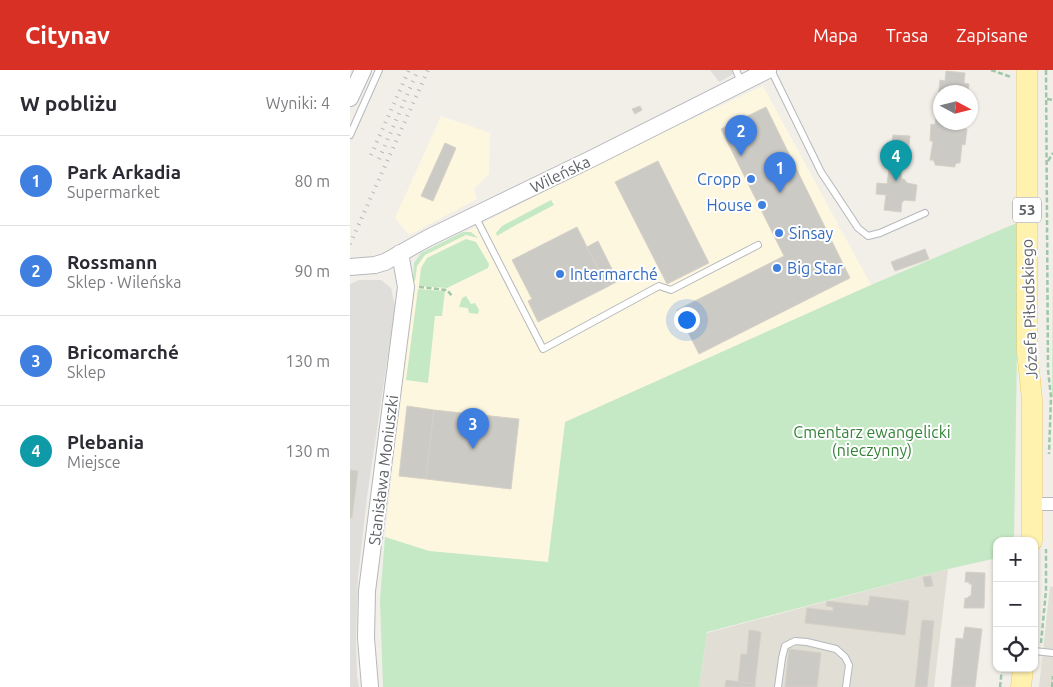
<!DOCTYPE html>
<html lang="pl">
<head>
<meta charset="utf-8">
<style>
  body { margin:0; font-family:Ubuntu,sans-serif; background:#f2f2f3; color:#2b2b33 }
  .controls { position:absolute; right:15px; bottom:15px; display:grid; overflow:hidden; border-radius:10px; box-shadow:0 1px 4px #0004 }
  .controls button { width:45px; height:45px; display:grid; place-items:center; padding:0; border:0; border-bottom:1px solid #e1e1e2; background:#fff; color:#2b2b33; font:25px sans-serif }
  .compass { position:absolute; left:583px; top:15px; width:45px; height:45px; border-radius:50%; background:#fff; box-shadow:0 1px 4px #0004; rotate:97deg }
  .you { position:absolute; left:336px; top:249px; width:18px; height:18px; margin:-12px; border:4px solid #fff; border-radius:50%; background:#1a73e8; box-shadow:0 0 0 8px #1a73e833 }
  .badge { display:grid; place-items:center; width:32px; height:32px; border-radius:50%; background:#d93025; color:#fff; font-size:16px; font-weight:700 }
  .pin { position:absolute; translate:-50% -41px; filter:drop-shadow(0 1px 2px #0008) }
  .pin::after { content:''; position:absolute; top:26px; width:18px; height:15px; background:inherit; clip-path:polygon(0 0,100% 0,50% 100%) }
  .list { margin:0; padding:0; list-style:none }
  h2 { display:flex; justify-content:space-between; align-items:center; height:65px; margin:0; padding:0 20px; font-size:21px }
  h2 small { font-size:16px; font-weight:400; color:#7c7c81 }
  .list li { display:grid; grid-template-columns:32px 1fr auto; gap:15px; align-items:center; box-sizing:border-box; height:90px; padding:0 20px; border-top:1px solid #e1e1e2 }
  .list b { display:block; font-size:19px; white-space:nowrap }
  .list p { margin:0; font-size:16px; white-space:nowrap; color:#7c7c81 }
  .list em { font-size:16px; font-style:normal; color:#7c7c81 }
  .icon { flex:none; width:28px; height:28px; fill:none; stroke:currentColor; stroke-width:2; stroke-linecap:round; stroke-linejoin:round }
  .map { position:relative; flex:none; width:703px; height:617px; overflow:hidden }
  header { display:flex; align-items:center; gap:30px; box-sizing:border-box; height:70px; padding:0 25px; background:#d93025; color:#fff }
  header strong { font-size:24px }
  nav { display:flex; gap:28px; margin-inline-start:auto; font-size:18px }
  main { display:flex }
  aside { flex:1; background:#fff }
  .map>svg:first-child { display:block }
  .commercial { fill:#fef7e0 }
  .industrial { fill:#e0deda }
  .education { fill:#e1ded6 }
  .green { fill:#c5e8c5 }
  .building { fill:#cccac5; stroke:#d6d1c6 }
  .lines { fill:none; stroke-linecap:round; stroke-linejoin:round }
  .service-casing { stroke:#b5b8bc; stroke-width:8 }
  .minor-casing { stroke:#b5b8bc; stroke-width:14 }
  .tertiary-casing { stroke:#b5b8bc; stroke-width:18 }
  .primary-casing { stroke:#f2c960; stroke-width:21 }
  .path { stroke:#9cc7a9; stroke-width:2.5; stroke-dasharray:5 2.5; stroke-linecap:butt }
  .service { stroke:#fff; stroke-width:6 }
  .minor { stroke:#fff; stroke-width:12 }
  .tertiary { stroke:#fff; stroke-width:16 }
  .primary { stroke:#fff2af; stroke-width:20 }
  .rail { stroke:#b6b7b8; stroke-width:4; stroke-dasharray:1 6; stroke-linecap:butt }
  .shop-dot { fill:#3f7fe0; stroke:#fff; stroke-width:2 }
  .labels { text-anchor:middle; stroke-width:4; stroke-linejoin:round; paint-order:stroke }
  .shield { fill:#fff; stroke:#8f9295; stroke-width:1 }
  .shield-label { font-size:15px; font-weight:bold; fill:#5f6368 }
  .street-label { font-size:16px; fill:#5f6368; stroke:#fff }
  .shop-label { font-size:16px; fill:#366cbe; stroke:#fff; text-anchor:start }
  .park-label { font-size:16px; fill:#348238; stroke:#fff }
</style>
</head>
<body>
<header>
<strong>Citynav</strong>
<nav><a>Mapa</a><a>Trasa</a><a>Zapisane</a></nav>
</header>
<main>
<aside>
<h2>W pobliżu<small>Wyniki: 4</small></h2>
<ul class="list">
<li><span class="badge" style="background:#3f7fe0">1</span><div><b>Park Arkadia</b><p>Supermarket</p></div><em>80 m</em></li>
<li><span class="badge" style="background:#3f7fe0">2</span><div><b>Rossmann</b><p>Sklep · Wileńska</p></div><em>90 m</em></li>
<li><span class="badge" style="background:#3f7fe0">3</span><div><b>Bricomarché</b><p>Sklep</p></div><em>130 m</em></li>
<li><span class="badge" style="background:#0f9aa8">4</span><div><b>Plebania</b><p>Miejsce</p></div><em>130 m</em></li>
</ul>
</aside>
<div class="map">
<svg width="703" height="617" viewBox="0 0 703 617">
  <rect width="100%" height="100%" fill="#f1efe8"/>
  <g class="commercial">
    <path d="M413,16L521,215L216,352L198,492L79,481L35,467L64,201L74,184L245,94Z"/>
    <path d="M91,46L140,63L139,104L124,119L127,129L59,165L45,148Z"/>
  </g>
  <g class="industrial">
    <path d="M360,0H391L369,12Z"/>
    <path d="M9,210H31L41,218L45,237L17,427L8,507L6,571L7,606L9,617H0V214Z"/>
  </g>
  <g class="education">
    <path d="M598,499L584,617H349L357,563Z"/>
    <path d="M700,516L703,517V617H689Z"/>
  </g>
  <g class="green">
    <path d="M201,130L204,135L164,156L147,166L146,163L152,156Z"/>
    <path d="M669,152L664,471H647V488L598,499L357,562L349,617H33L30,530L35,467L79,481L198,492L215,352L521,215Z"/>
    <path d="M113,162H121L128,168L116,165L75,185L67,196L65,211L63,210L64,193L71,183Z"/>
    <path d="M116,169L126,172L139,194L138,198L97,218L69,216L71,198L77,188Z"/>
    <path d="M702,179L703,327H702Z"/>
    <path d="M68,219L95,221L92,246H85L78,313L56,310Z"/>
    <path d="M116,226L121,234L125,233L129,240L128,244L119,243L118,238L109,237L112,228Z"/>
  </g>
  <g class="building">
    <path d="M596,1L615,3L614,13L619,14L618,22H590V52H615L614,58L617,59L615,75L612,74L610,93H607L605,95V97L585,95V93L583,90H580L583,71H580L581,54L585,55L590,10L595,11Z"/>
    <path d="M290,36L292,40L285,44L282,39Z"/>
    <path d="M416,37L500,208L349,284L327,240L434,186L371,59Z"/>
    <path d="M543,65L560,66L558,84L541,82Z"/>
    <path d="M95,73L106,78L83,131L71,126Z"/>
    <path d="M541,82L554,83L551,109H554L557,113L567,115L565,131L555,130L552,132L551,142L534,140L536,125L526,124L527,113L537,114Z"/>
    <path d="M308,91L359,193L317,214L265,112Z"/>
    <path d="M227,157L257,217L188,252L178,231L182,229L162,190Z"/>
    <path d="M248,171L268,211L257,217L237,177Z"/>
    <path d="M575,179L579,189L545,201L541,192Z"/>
    <path d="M57,336L84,340L76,409L49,406Z"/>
    <path d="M84,340L169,349L161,419L76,409Z"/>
    <path d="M0,400L8,401L2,448H0Z"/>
    <path d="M616,502L635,503L634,538H614L615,528H618L619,526H621L622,514H619V512H615Z"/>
    <path d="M581,506L583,516L575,517L573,507Z"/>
    <path d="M520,526L559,531L555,565L455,553L457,538L483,541V537L476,536L477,531L518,536Z"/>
    <path d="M572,550L584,551L577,617H565Z"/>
    <path d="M615,557L632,559L625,617H601L606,568L613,569Z"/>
    <path d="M399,560L411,562L405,614L388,612L391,584H397Z"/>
    <path d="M439,579L471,583L467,617H435Z"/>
    <path d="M376,610L405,614V617H375Z"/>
  </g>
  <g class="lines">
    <g class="service-casing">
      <g id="service">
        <path d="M386,0L391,12"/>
        <path d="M421,0L471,102L508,158L518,166L530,163L575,143"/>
        <path d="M0,65L29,0"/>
        <path d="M125,146L193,279L309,216L321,220L408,175"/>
        <path d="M684,581L703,583"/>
        <path d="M428,617L432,588L435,576L445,571L457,572L486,579L495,587L499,595L496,617"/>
      </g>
    </g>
    <g class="minor-casing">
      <path id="minor" d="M682,434H703"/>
    </g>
    <g class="tertiary-casing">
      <g id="tertiary">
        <path d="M0,28L13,0"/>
        <path d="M0,197L25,195L35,192L78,168L243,88L418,0"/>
        <path d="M20,617L16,568L17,521L56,217L50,183"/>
      </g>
    </g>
    <g class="primary-casing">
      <g id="primary">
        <path d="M677,0V281L682,329V471"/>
        <path d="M671,617L673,598"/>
      </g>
    </g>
    <g class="path">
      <path d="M641,0L661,7"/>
      <path d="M696,0L698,300L701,327L699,384"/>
      <path d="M697,29L703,30"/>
      <path d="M698,91L703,83"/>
      <path d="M69,217L97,220L102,226"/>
      <path d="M691,573L696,520V479"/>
      <path d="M650,617L652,598"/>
      <path d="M702,617L703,606"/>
    </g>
    <use href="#service" class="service"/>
    <use href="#minor" class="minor"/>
    <use href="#tertiary" class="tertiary"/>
    <use href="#primary" class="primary"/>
    <g class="rail">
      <path d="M21,85L59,0"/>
      <path d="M29,89L68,0"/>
      <path d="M0,174L78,0"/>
    </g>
  </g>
  <g class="shop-dot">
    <circle cx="401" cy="109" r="5"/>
    <circle cx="412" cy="135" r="5"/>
    <circle cx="429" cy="163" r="5"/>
    <circle cx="427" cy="198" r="5"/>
    <circle cx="210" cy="204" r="5"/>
  </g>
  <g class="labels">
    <rect class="shield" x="663" y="127.5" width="28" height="25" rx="4"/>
    <g class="shield-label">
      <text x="677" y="145">53</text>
    </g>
    <g class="street-label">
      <text transform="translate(210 104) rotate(-26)" y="6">Wileńska</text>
      <text transform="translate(679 239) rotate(-92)" y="6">Józefa Piłsudskiego</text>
      <text transform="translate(33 400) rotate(-83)" y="6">Stanisława Moniuszki</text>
    </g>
    <g class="shop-label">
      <text x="391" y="115" text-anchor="end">Cropp</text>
      <text x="402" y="141" text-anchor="end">House</text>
      <text x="439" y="169">Sinsay</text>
      <text x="437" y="204">Big Star</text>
      <text x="220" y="210">Intermarché</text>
    </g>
    <g class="park-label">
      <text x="522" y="368">Cmentarz ewangelicki<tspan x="522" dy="18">(nieczynny)</tspan></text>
    </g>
  </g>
</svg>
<div class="controls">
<button>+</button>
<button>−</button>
<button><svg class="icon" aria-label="locate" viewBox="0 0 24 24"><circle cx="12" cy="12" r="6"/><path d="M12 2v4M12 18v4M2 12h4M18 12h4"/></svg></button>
</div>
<svg class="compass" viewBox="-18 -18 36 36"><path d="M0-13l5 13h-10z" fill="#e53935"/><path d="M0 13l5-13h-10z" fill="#7c7c81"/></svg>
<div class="you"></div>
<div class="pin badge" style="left:430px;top:123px;background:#3f7fe0">1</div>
<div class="pin badge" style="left:391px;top:86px;background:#3f7fe0">2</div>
<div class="pin badge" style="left:123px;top:379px;background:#3f7fe0">3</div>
<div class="pin badge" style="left:546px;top:111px;background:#0f9aa8">4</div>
</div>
</main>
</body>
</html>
